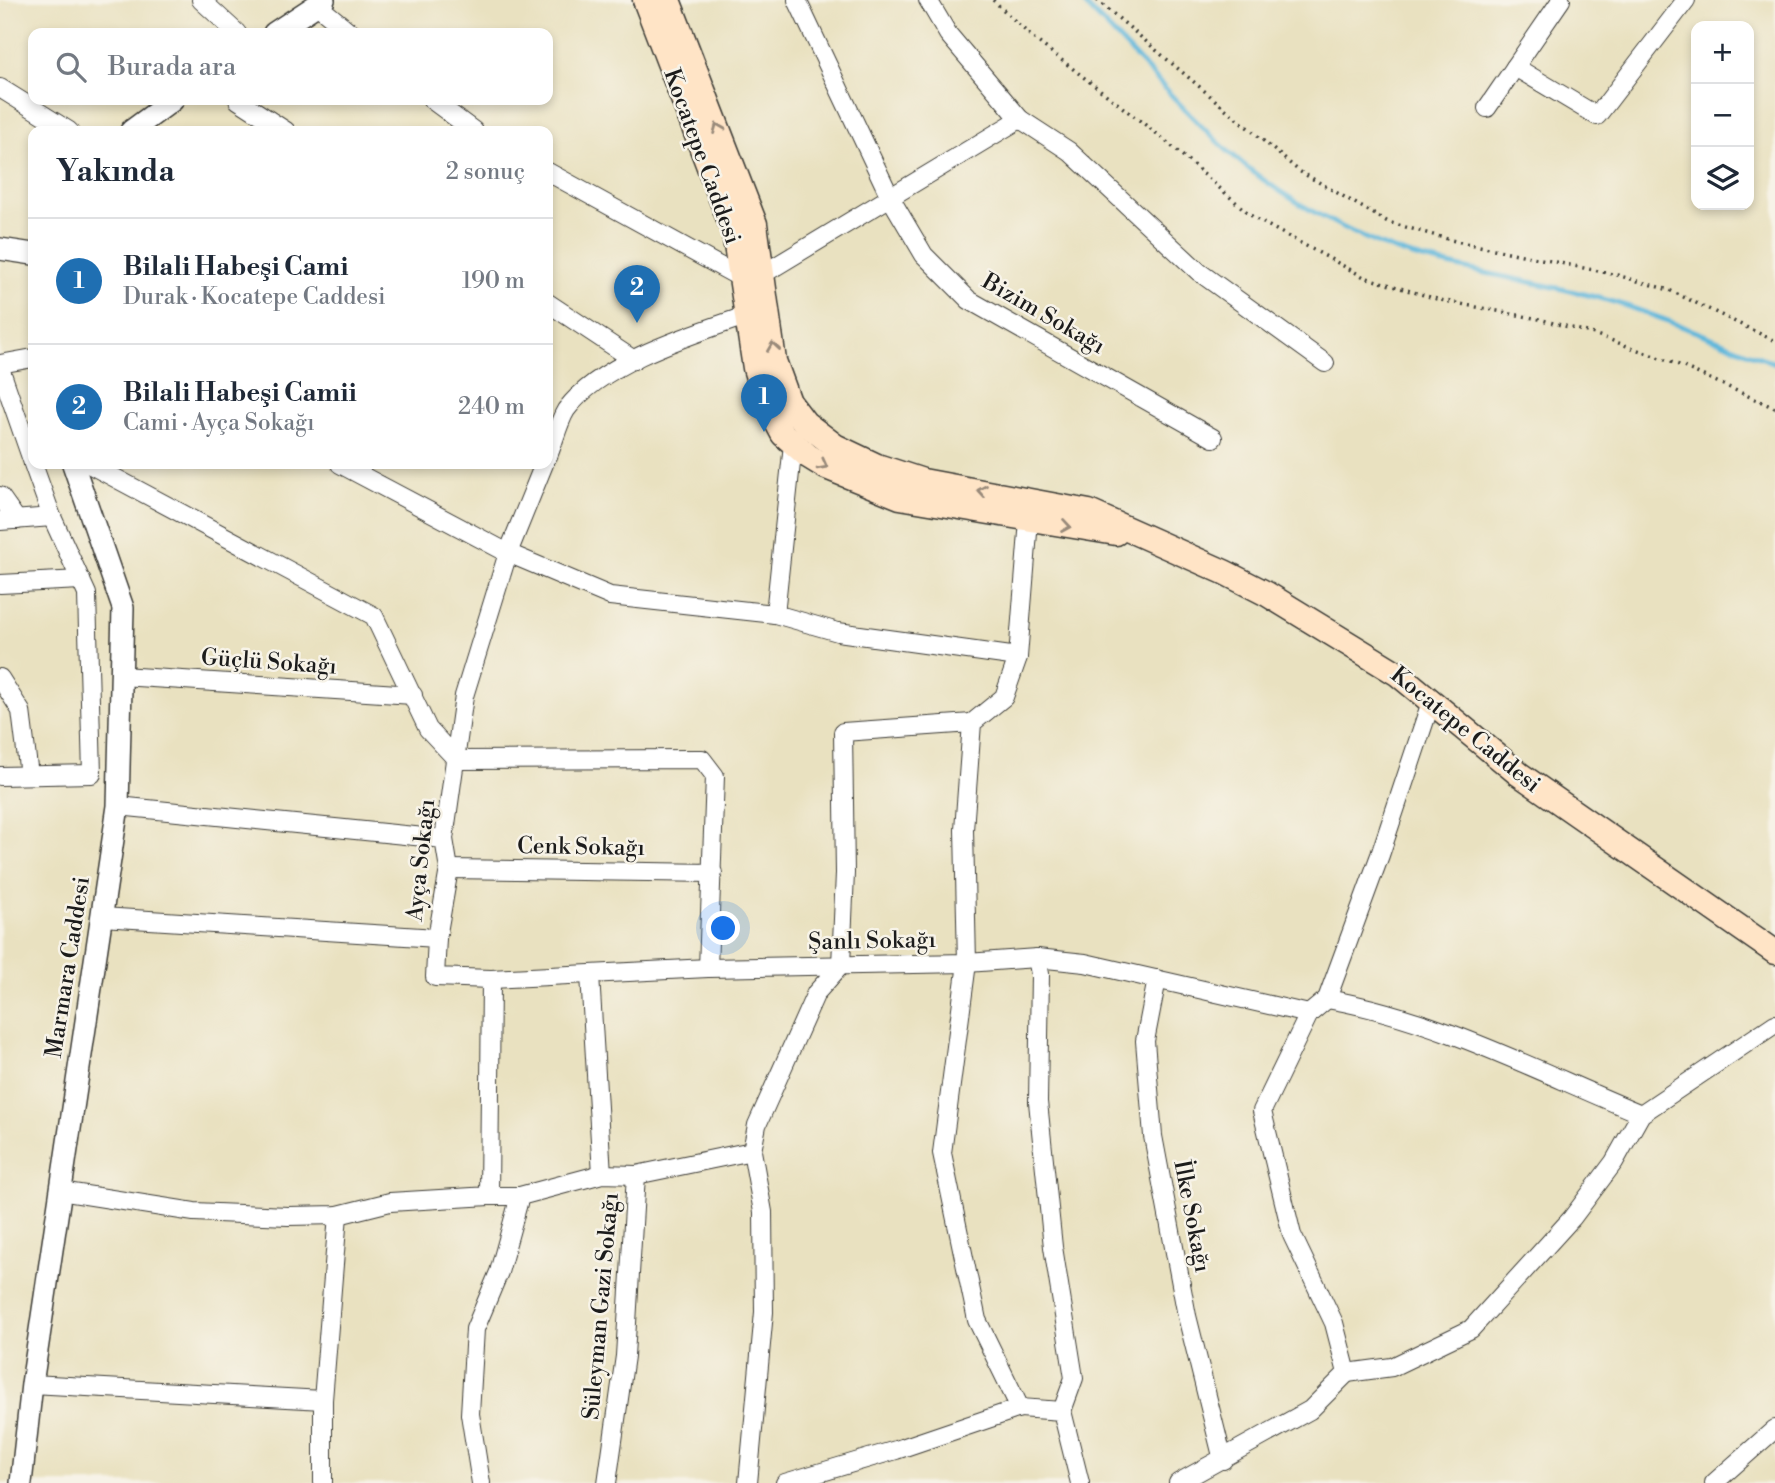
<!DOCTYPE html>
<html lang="tr">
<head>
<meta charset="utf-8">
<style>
  body { margin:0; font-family:"Libre Bodoni",serif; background:#f2f2f3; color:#1f2937 }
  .controls { position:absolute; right:21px; top:21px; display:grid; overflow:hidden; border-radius:14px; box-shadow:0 4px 10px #0003 }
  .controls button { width:63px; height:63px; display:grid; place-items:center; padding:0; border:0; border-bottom:2px solid #e0e1e3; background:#fff; color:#1f2937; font:35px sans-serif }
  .you { position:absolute; left:724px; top:929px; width:24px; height:24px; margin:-18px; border:5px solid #fff; border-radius:50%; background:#1a73e8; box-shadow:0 0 0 10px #1a73e833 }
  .badge { display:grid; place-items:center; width:46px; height:46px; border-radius:50%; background:#1f6fb2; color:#fff; font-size:23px; font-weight:700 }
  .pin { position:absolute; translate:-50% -58px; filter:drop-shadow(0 2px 4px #0008) }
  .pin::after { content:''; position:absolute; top:37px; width:24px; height:21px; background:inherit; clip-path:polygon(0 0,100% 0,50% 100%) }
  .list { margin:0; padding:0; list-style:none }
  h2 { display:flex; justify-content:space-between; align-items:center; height:91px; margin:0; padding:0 28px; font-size:30px }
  h2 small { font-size:23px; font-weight:400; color:#747a83 }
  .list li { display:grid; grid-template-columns:46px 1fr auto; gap:21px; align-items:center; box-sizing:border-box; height:126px; padding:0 28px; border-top:2px solid #e0e1e3 }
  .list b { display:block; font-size:26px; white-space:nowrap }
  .list p { margin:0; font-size:23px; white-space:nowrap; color:#747a83 }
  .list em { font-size:23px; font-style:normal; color:#747a83 }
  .icon { flex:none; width:38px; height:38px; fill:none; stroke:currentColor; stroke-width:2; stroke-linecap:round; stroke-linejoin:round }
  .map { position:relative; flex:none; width:1775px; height:1483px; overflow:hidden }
  .search { position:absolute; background:#fff; box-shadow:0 4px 10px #0003; left:28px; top:28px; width:525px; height:77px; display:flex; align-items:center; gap:18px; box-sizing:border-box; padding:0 24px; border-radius:14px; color:#747a83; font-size:26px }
  .panel { position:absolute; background:#fff; box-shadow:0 4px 10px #0003; left:28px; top:126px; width:525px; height:343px; border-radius:14px }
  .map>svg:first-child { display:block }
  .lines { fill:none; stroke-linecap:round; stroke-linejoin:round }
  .stream { stroke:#5eb7db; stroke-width:5 }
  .minor-casing { stroke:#3b3a35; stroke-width:20 }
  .tertiary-casing { stroke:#3b3a35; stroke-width:24 }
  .secondary-casing { stroke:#3b3a35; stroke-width:27 }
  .path { stroke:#3b3a35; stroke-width:3.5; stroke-dasharray:2 5; stroke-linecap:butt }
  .minor { stroke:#fff; stroke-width:18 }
  .tertiary { stroke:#fff; stroke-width:21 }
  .secondary { stroke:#ffe4c6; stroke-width:24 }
  .oneway { stroke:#998a7a }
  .labels { text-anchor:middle; stroke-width:5; stroke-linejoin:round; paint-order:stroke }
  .street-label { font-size:23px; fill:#1c1c1c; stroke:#f7f3e8 }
</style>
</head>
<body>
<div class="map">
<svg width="1775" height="1483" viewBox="0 0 1775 1483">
  <rect width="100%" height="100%" fill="#f7f3e8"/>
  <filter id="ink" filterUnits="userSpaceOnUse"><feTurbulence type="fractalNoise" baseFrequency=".0143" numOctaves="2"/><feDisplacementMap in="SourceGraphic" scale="14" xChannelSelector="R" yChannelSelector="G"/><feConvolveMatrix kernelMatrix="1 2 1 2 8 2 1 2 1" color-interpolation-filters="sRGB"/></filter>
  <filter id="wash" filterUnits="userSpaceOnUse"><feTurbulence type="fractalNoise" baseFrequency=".00686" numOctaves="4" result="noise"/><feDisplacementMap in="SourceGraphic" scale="28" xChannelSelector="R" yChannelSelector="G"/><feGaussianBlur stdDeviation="1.57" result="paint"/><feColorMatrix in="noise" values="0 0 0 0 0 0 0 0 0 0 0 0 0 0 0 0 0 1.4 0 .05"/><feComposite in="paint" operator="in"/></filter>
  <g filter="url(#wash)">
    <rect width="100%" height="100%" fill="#e9e1c0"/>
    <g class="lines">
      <path class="stream" d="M1080,0C1147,63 1201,139 1278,190C1314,214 1374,246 1416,257C1482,275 1551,283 1617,303C1670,320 1723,343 1775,363"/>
    </g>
  </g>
  <g filter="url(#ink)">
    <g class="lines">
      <g class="minor-casing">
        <g id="minor">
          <path d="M201,0L237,33"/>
          <path d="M797,0L891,199L924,255L969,300L1213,438"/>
          <path d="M928,0L948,34L1020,119"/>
          <path d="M317,5L351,33"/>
          <path d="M1515,67L1597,116L1686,0"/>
          <path d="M0,88L69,131"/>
          <path d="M238,100L286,131"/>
          <path d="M432,100L474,131"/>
          <path d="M1487,108L1561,0"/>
          <path d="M548,172L743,279"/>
          <path d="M763,274L1020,119L1069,151L1199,272L1325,363"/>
          <path d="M548,303L634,360"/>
          <path d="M0,364L33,358"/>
          <path d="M0,368L33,463"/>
          <path d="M548,456C554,442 558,423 566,410C601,362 693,334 748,315"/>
          <path d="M89,464L374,616L428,729L457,760L702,759L715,776L708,968L491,979"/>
          <path d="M340,464L508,553L610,596L775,614L838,632L1018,657"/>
          <path d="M0,496L17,520"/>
          <path d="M0,521L52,517L33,464"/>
          <path d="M0,584L81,580"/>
          <path d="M775,614L793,444"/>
          <path d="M121,676L413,695"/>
          <path d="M0,678L21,711L29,775"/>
          <path d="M0,776L92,774L87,594L52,517"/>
          <path d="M118,806L444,839"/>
          <path d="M449,869L713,873"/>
          <path d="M102,917L437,938L449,869L444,839L464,696L508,553L544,464"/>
          <path d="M708,968L967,963L1037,958"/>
          <path d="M590,975L602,1174"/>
          <path d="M1157,979L1145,1041L1153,1136L1187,1316L1223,1460"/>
          <path d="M1327,999C1437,1018 1539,1072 1641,1114"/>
          <path d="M60,1191L194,1212L288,1216L338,1215L390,1202L489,1196L491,979L435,977L437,938"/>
          <path d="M489,1196H520L602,1174L636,1175L752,1151"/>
          <path d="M1347,1373L1392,1367L1471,1329L1572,1218L1614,1162L1641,1114L1775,1024"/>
          <path d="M32,1384L323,1400"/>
          <path d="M1020,1408L1062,1411L1080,1483"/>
          <path d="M1062,1411L1074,1378L1053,1247L1038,1102L1040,974L1037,958L1085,963L1309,1014"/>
          <path d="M323,1483V1400L338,1215"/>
          <path d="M481,1483L470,1414L475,1329L499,1272L520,1196"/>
          <path d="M607,1483L625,1356L636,1175"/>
          <path d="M748,1483L764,1312L763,1212L752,1151L757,1125L816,993L841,965L845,873L843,732L972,723"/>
          <path d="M785,1483L896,1450L1020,1408L977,1320L942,1153L967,963L964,830L972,723L1004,697L1018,657L1029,520"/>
          <path d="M1178,1483L1310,1410L1347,1373L1334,1323L1292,1235L1262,1111L1309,1014L1327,999L1380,855L1432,699"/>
          <path d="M1714,1483L1775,1429"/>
        </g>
      </g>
      <g class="tertiary-casing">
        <g id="tertiary">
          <path d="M274,33L324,0"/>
          <path d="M131,131L173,100"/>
          <path d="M0,249L33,254"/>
          <path d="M21,1483L32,1384L118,806L123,608L73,464"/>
        </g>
      </g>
      <g class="secondary-casing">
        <g id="secondary">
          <path d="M645,0L734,232L755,368L764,398L783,434L808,456L826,467L900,497L1116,533"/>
          <path d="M668,0L755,224L774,361L789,402L805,423L835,446L877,466L923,481L1089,512L1224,572L1267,594L1398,674L1519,774L1775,952"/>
        </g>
      </g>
      <g class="path">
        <path d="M993,0L1033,38L1161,137L1254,218L1364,277L1440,300L1539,319L1594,334L1679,365L1775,408"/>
        <path d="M1097,0L1299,171L1388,222L1451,240L1617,275L1669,290L1775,341"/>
      </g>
      <use href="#minor" class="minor"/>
      <use href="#tertiary" class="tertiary"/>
      <use href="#secondary" class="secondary"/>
    </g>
    <defs><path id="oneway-chevron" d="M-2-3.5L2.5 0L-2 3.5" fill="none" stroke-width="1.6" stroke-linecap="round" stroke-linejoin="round" transform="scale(1.75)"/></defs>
    <g class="oneway">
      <use href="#oneway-chevron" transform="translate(718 128) rotate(-112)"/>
      <use href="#oneway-chevron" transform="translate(773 347) rotate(-98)"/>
      <use href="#oneway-chevron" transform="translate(823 465) rotate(28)"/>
      <use href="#oneway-chevron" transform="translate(982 491) rotate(-170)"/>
      <use href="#oneway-chevron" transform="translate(1066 526) rotate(9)"/>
    </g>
  </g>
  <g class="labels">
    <g class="street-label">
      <text transform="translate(703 156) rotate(70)" y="8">Kocatepe Caddesi</text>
      <text transform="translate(1044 313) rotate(30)" y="8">Bizim Sokağı</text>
      <text transform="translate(269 661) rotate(4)" y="8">Güçlü Sokağı</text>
      <text transform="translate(1466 729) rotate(39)" y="8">Kocatepe Caddesi</text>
      <text transform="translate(581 846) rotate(1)" y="8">Cenk Sokağı</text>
      <text transform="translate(420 860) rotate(-84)" y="8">Ayça Sokağı</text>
      <text transform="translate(872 940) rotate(-1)" y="8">Şanlı Sokağı</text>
      <text transform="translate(67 967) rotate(-81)" y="8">Marmara Caddesi</text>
      <text transform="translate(1193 1216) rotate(79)" y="8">İlke Sokağı</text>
      <text transform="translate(600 1306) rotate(-85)" y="8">Süleyman Gazi Sokağı</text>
    </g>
  </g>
</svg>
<div class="controls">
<button>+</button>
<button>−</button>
<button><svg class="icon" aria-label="layers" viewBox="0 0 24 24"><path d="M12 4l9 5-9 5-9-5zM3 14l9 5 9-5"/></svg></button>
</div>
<div class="you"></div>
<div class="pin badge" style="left:764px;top:432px">1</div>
<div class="pin badge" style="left:637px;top:323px">2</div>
<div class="search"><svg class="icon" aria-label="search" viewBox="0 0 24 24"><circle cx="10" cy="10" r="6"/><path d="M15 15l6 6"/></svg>Burada ara</div>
<section class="panel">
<h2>Yakında<small>2 sonuç</small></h2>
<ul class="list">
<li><span class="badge">1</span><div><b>Bilali Habeşi Cami</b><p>Durak · Kocatepe Caddesi</p></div><em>190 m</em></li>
<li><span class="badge">2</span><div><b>Bilali Habeşi Camii</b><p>Cami · Ayça Sokağı</p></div><em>240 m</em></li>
</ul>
</section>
</div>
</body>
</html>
